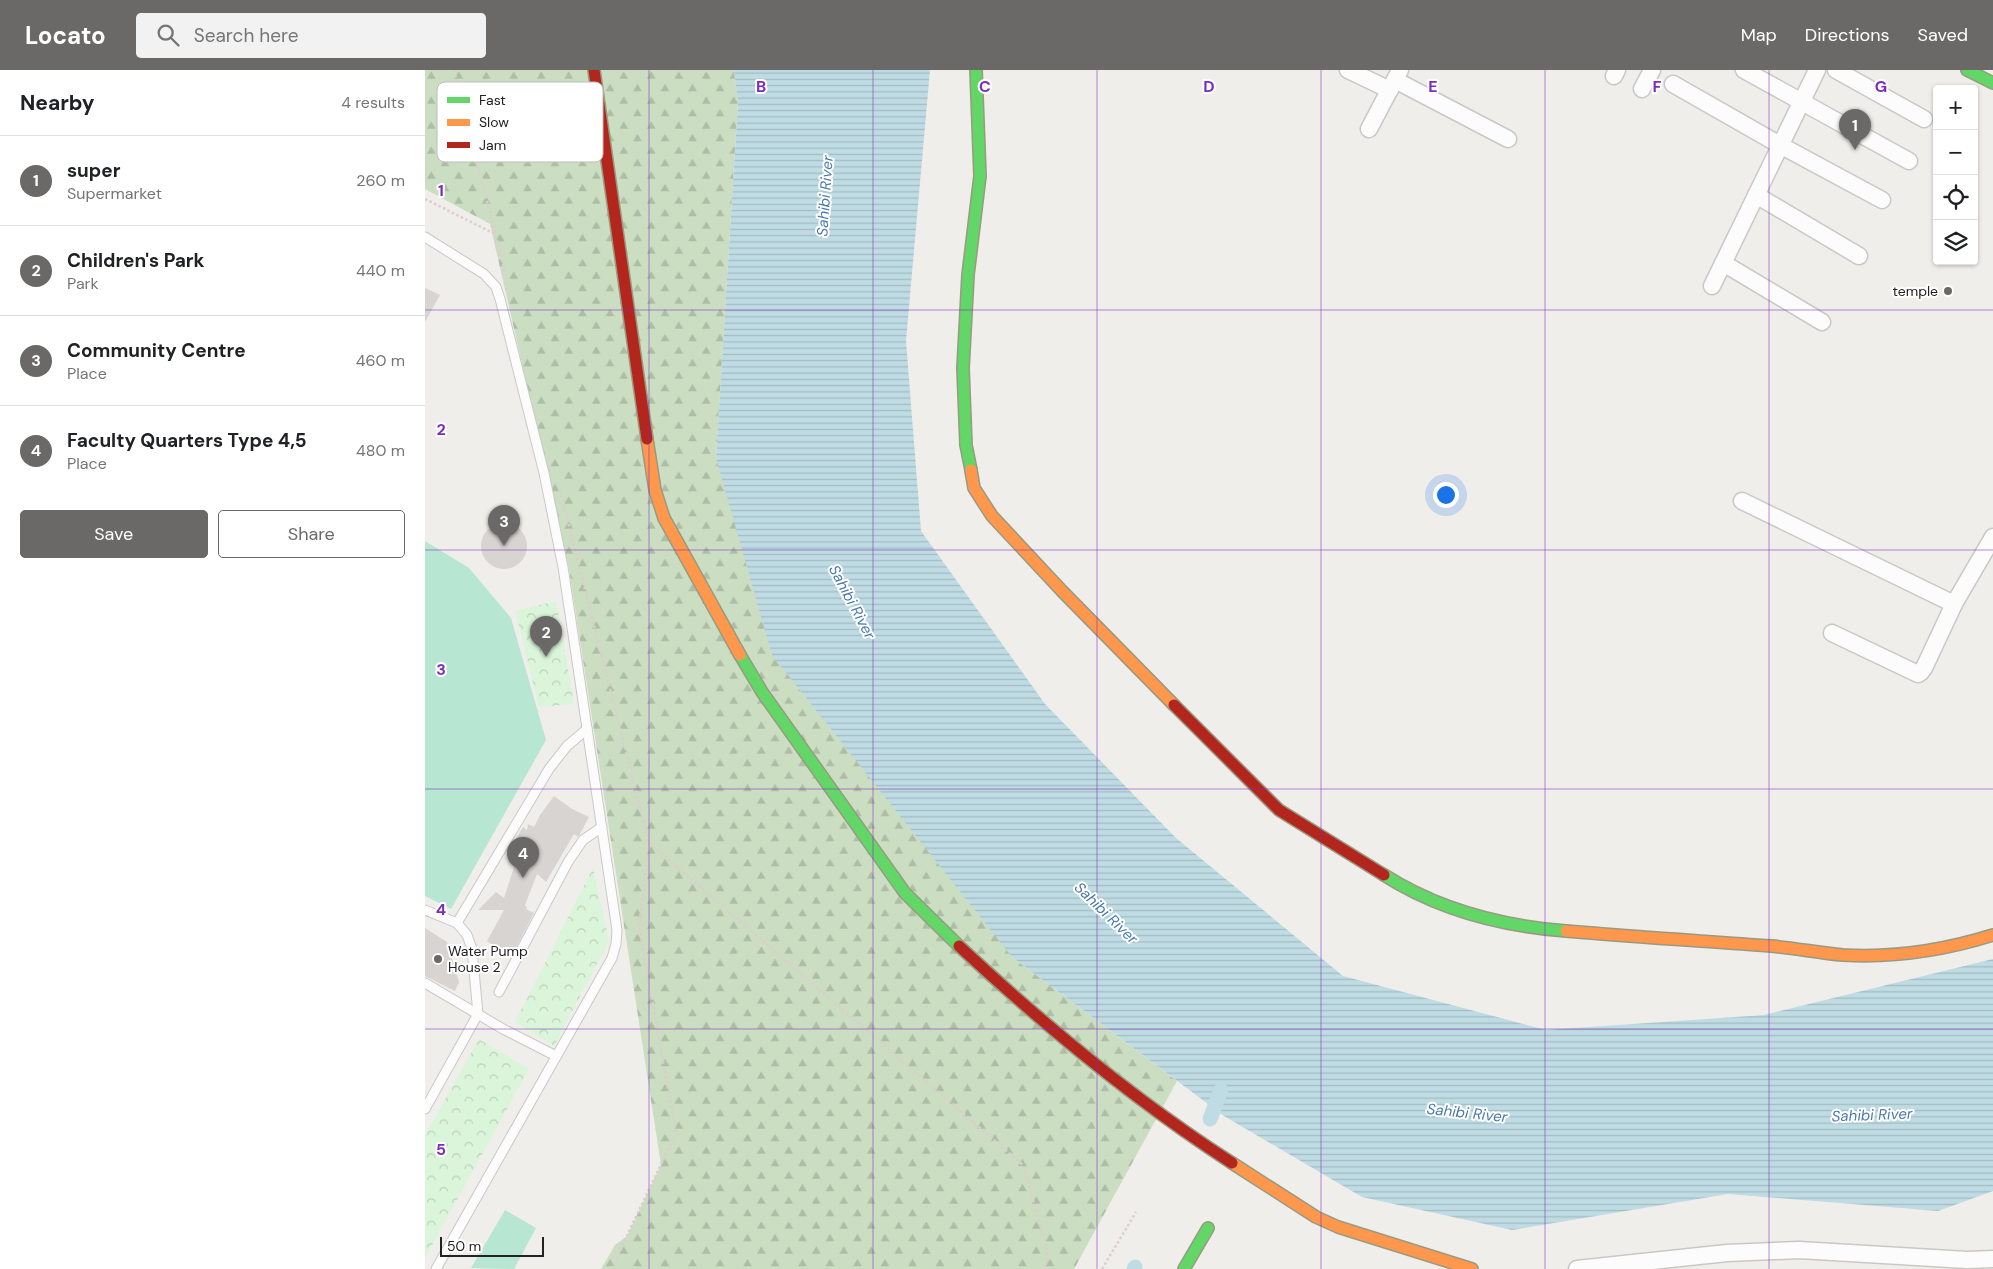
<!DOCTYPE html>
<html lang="en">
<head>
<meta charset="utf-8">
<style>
  body { margin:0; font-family:"DM Sans",sans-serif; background:#f2f2f2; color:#202124 }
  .controls { position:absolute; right:15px; top:15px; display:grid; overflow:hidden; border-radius:5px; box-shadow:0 1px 4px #0004 }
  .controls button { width:45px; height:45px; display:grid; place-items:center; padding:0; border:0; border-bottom:1px solid #e0e0e0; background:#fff; color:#202124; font:25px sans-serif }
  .scale { position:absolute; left:15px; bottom:12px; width:104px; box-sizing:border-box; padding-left:5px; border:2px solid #222; border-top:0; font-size:14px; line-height:18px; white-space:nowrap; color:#222; -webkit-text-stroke:4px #fff; paint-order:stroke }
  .you { position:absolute; left:1020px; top:424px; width:18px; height:18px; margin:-12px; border:4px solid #fff; border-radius:50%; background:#1a73e8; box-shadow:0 0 0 8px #1a73e833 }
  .badge { display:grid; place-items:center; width:32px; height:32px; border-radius:50%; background:#6a6968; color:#fff; font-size:16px; font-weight:700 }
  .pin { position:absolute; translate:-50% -41px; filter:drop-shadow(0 1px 2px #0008) }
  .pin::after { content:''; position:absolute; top:26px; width:18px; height:15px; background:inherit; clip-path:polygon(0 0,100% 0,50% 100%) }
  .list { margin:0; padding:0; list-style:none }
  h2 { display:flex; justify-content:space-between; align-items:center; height:65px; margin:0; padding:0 20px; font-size:21px }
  h2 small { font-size:16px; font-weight:400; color:#757577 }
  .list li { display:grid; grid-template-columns:32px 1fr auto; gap:15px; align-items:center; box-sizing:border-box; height:90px; padding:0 20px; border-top:1px solid #e0e0e0 }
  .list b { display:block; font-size:19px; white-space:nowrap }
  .list p { margin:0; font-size:16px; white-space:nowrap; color:#757577 }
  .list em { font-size:16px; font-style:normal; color:#757577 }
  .actions { display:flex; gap:10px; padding:15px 20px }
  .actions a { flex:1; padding:11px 0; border:1px solid #6a6968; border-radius:5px; text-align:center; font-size:18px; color:#6a6968 }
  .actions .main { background:#6a6968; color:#fff }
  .icon { flex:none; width:28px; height:28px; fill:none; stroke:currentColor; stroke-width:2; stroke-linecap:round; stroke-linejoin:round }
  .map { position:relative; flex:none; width:1568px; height:1199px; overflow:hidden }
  header { display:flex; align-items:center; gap:30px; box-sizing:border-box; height:70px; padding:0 25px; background:#6a6968; color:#fff }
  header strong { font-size:24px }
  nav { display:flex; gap:28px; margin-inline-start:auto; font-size:18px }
  .search { width:350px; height:45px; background:#f2f2f2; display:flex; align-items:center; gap:12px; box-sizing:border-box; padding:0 18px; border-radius:5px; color:#757577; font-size:19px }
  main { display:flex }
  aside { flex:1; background:#fff }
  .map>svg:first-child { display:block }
  .forest { fill:url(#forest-firs) }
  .park { fill:url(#park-crowns) }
  .pitch { fill:#b7e6d2 }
  .water { fill:url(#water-rules) }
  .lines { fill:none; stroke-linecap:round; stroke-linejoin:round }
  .canal { stroke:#bfdbe3; stroke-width:15 }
  .building { fill:#d7d4d2 }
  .lane-casing { stroke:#c9c8c7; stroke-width:11 }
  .street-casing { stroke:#c9c8c7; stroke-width:19 }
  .fast-casing { stroke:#999a82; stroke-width:14 }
  .slow-casing { stroke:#999a82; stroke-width:14 }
  .jam-casing { stroke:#999a82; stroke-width:14 }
  .path { stroke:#dccecd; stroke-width:2.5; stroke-dasharray:2.5 2.5; stroke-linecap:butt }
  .lane { stroke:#fdfcfc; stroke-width:9 }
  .street { stroke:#fdfcfc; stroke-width:16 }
  .fast { stroke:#63d668; stroke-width:11 }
  .slow { stroke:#ff974d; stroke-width:11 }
  .jam { stroke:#b3261e; stroke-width:11 }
  .grid { fill:none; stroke:#7b2cbf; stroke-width:1; stroke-opacity:0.55 }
  .poi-dot { fill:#6a6968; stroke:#fff; stroke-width:2 }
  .labels { text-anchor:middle; stroke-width:4; stroke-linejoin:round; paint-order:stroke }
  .poi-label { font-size:14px; fill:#222; stroke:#fff; text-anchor:end }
  .water-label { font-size:15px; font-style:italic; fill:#4a7aab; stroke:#fff }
  .key { fill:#fff; stroke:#bdbdbd; stroke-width:1 }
  .key-label { font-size:14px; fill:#222 }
  .grid-label { font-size:16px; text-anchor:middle; font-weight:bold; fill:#7b2cbf; stroke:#fff; stroke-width:4; stroke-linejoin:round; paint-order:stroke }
</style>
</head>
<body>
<header>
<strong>Locato</strong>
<div class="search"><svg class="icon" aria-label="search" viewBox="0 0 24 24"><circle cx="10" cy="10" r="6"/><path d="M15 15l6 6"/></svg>Search here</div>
<nav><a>Map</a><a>Directions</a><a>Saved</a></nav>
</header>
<main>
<aside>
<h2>Nearby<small>4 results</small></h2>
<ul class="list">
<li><span class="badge">1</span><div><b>super</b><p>Supermarket</p></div><em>260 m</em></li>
<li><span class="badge">2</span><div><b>Children's Park</b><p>Park</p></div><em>440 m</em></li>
<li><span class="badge">3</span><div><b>Community Centre</b><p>Place</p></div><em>460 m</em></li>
<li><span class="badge">4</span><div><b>Faculty Quarters Type 4,5</b><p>Place</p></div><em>480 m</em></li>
</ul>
<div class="actions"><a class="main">Save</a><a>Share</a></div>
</aside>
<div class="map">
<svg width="1568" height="1199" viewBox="0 0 1568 1199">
  <defs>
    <pattern id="forest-firs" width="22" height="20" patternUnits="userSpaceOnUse" patternTransform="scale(1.25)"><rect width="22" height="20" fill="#cbdec1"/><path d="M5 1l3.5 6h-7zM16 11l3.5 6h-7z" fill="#aebea6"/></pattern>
    <pattern id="park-crowns" width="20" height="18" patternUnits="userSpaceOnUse" patternTransform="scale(1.25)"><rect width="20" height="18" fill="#daf5da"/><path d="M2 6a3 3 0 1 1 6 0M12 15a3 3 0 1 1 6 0" fill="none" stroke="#bbd2bb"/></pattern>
    <pattern id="water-rules" width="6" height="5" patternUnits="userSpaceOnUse" patternTransform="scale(1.25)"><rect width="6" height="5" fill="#bfdbe3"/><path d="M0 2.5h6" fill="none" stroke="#a4bcc2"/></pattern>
  </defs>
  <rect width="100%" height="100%" fill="#f0eeeb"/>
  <path class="forest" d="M0,0H309L313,31L291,388L587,887L752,1011L649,1199H176L190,1175L202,1166L236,1095L144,499L65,154L0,119Z"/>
  <g class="park">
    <path d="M131,531L149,634L114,637L90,541Z"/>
    <path d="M168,798L184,871L129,976L90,952Z"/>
    <path d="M54,969L104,999L0,1188V1065Z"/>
  </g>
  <g class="pitch">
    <path d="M0,471L44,498L86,548L121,670L26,839L0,826Z"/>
    <path d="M80,1140L111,1158L89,1199L46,1198Z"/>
  </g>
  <path class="water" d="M309,0H505L481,271L496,461L620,634L751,768L918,906L1121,960L1339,945L1568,889V1121L1513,1141L1303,1124L1087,1160L937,1127L799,1046L587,887L347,585L291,388L313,32Z"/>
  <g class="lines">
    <g class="canal">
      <path d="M785,1049L796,1020"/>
      <path d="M709,1199L710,1197"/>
    </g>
  </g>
  <g class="building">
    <path d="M0,218L15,225L0,252Z"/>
    <circle cx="79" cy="476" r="23"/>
    <path d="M129,726L147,739L164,747L155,764L153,767L149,764L121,812L112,804L100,835L102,837L101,839L109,843L87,885L83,883L80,887L69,881L71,877L62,871L79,840H53L71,822L79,828L91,791L84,788V780L98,757L102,760L103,754L109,757L115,745Z"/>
    <path d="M0,858L22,872L34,912L30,921L0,906Z"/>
  </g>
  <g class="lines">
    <g class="lane-casing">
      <g id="lane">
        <path d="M0,167L59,204L71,217L75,229L119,403L138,497L192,860L191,874L187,888L11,1199"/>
        <path d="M0,840L32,853L42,865L47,879L53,944L0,1039"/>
        <path d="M32,853L124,699L142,676L162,659"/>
        <path d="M0,913L78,959L131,986"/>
        <path d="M74,922L143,792L158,770L177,757"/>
      </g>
    </g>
    <g class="street-casing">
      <g id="street">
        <path d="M923,0L965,20"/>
        <path d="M1319,0L1484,91"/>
        <path d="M1411,0L1499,49"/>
        <path d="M1189,6L1192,0"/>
        <path d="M970,10L1083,69"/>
        <path d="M1248,14L1355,75L1457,130"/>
        <path d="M1217,19L1227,0"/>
        <path d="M944,59L975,0"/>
        <path d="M1331,125L1434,186"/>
        <path d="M1298,193L1397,252"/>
        <path d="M1287,216L1392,0"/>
        <path d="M1317,431L1529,534L1568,467"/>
        <path d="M1407,563L1493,604L1496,602L1499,598L1529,534"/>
        <path d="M1152,1199L1302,1183L1374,1180L1542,1190L1568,1189"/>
      </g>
    </g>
    <g class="fast-casing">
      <g id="fast">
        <path d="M1542,0L1568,13"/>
        <path d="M546,400L541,375L538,298L543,205L555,106L551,0"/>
        <path d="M315,585L337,622L480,823L534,876"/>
        <path d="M959,805C1014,840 1076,856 1141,861"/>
        <path d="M759,1199L783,1158"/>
      </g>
    </g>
    <g class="slow-casing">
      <g id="slow">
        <path d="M222,369L230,420L239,448L315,585"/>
        <path d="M546,400L549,418L567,446L637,521L749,635"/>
        <path d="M1141,861C1209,867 1278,871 1346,876C1370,878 1394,883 1418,885C1468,888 1520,880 1568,865"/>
        <path d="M807,1093L891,1147L913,1157L1047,1199"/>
      </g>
    </g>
    <g class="jam-casing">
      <g id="jam">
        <path d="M169,0L222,369"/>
        <path d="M749,635L854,740L959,805"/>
        <path d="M534,876C619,955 709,1030 807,1093"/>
      </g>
    </g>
    <g class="path">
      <path d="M29,0L83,214"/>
      <path d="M0,129L70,164"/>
      <path d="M135,420L224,773L214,857L251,1063L186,1199"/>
      <path d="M224,773L598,1095L623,1182L620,1199"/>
      <path d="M677,1199L711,1142"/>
    </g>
    <use href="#lane" class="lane"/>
    <use href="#street" class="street"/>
    <use href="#fast" class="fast"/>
    <use href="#slow" class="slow"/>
    <use href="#jam" class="jam"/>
  </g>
  <path class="grid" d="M224,0V1199M448,0V1199M672,0V1199M896,0V1199M1120,0V1199M1344,0V1199M0,240H1568M0,480H1568M0,719H1568M0,959H1568"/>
  <g class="poi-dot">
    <circle cx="1523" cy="221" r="5"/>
    <circle cx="13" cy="889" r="5"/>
  </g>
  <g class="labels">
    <g class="poi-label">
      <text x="1513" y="226">temple</text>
      <text x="23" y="886" text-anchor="start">Water Pump<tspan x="23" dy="16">House 2</tspan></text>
    </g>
    <g class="water-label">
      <text transform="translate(400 126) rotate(-86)" y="5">Sahibi River</text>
      <text transform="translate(427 532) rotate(62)" y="5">Sahibi River</text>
      <text transform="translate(681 843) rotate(44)" y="5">Sahibi River</text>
      <text transform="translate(1042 1043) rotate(6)" y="5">Sahibi River</text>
      <text transform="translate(1447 1045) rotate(-2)" y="5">Sahibi River</text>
    </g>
  </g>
  <rect x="12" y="12" width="166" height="80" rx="8" class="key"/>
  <rect x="22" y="27" width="23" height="6" fill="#63d668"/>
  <rect x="22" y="49" width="23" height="7" fill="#ff974d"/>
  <rect x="22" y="72" width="23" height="6" fill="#b3261e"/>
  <g class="key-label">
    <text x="54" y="35">Fast</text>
    <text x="54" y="57">Slow</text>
    <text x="54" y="80">Jam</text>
  </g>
  <g class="grid-label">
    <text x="336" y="22">B</text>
    <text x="560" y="22">C</text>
    <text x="784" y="22">D</text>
    <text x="1008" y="22">E</text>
    <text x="1232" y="22">F</text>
    <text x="1456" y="22">G</text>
    <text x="16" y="126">1</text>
    <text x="16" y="365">2</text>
    <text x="16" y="605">3</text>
    <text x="16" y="845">4</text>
    <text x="16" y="1085">5</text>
  </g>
</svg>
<div class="controls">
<button>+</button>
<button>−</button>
<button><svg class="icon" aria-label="locate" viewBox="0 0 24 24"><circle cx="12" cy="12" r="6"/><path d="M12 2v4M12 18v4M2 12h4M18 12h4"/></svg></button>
<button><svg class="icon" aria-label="layers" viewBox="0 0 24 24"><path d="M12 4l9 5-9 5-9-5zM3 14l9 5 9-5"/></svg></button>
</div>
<div class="scale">50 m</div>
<div class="you"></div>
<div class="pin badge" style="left:1430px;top:80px">1</div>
<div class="pin badge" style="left:121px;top:587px">2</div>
<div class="pin badge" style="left:79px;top:476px">3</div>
<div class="pin badge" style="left:98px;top:808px">4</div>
</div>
</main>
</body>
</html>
